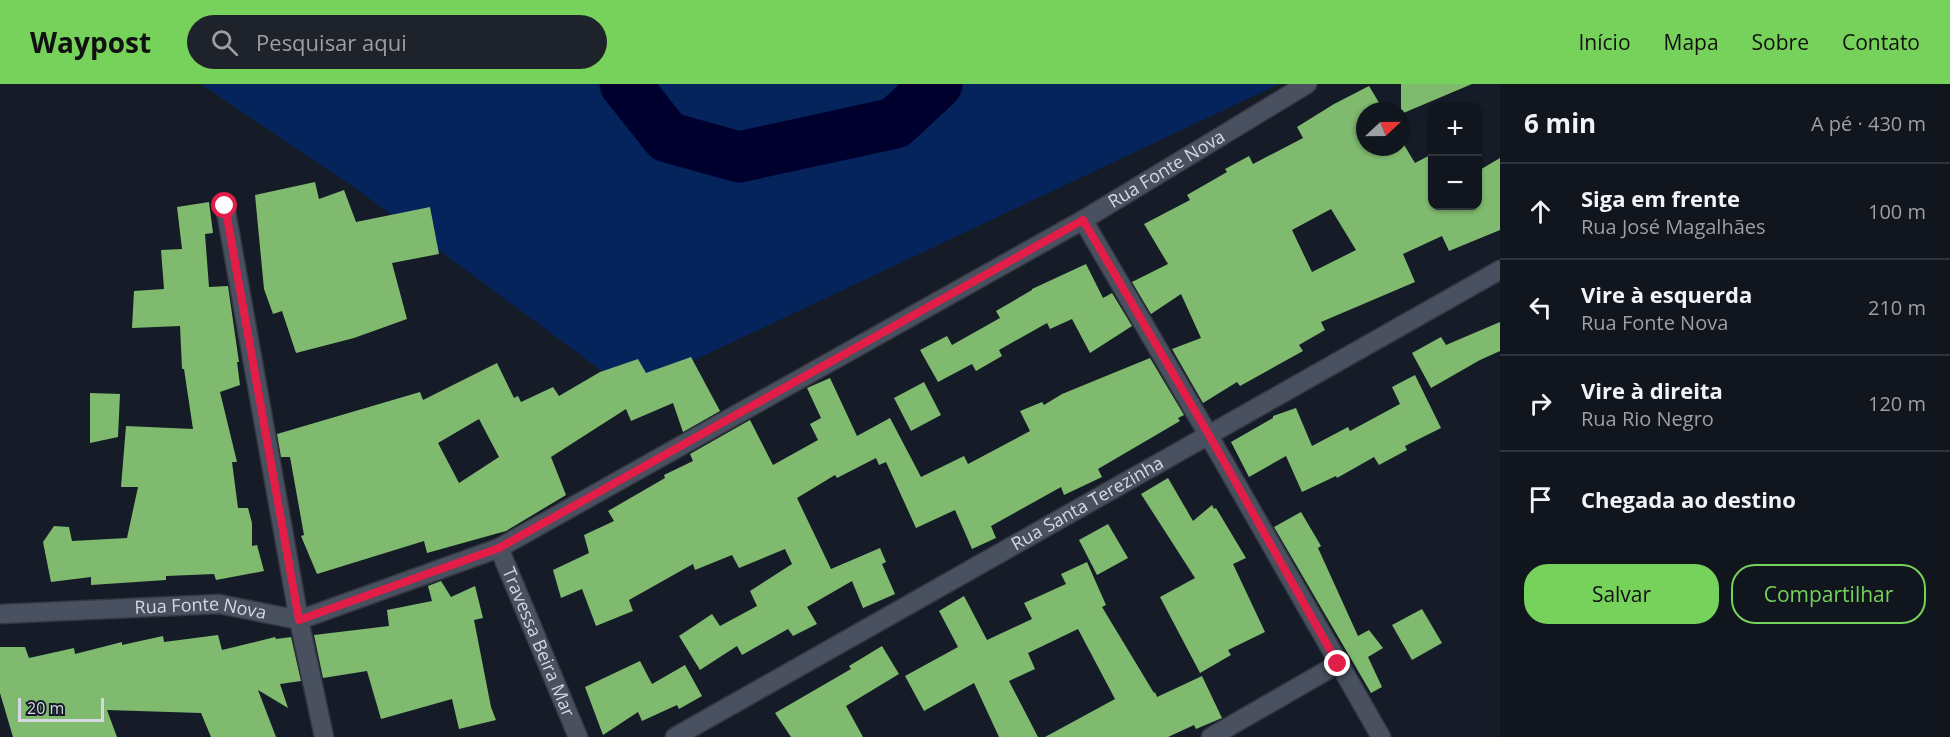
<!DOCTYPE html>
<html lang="pt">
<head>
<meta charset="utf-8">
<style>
  body { margin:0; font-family:"Open Sans",sans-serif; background:#1e222b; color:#f1f3f6 }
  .controls { position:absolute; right:18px; top:18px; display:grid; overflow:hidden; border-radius:12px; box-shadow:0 2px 4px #0004 }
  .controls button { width:54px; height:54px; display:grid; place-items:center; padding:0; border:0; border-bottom:2px solid #30343c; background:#10151e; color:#f1f3f6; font:30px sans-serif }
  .compass { position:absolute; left:1356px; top:18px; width:54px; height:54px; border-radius:50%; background:#10151e; box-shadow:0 2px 4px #0004; rotate:68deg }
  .scale { position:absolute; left:18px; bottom:15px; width:86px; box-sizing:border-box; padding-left:6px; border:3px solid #d3d8e1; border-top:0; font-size:16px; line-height:21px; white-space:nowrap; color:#d3d8e1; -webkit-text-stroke:4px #151c28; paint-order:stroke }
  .stop { position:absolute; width:18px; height:18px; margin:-14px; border:4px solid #e11d48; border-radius:50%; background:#fff }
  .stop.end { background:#e11d48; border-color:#fff; box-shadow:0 2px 6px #0008 }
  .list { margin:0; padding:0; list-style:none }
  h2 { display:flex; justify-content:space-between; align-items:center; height:78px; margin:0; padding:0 24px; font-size:26px }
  h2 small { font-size:20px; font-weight:400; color:#9c9fa4 }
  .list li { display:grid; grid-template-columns:39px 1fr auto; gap:18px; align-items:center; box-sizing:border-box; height:96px; padding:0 24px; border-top:2px solid #30343c }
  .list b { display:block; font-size:22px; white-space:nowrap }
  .list p { margin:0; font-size:20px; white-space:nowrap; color:#9c9fa4 }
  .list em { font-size:20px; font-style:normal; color:#9c9fa4 }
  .actions { display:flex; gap:12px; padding:18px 24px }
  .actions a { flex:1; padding:14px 0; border:2px solid #76d25a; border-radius:24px; text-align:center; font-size:21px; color:#76d25a }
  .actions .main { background:#76d25a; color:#111 }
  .icon { flex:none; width:33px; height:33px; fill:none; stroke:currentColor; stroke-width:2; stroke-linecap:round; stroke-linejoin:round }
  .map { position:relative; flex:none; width:1500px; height:653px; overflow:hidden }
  header { display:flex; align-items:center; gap:36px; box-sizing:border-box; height:84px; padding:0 30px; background:#76d25a; color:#111 }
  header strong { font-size:28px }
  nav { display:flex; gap:33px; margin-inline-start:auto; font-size:21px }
  .search { width:420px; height:54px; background:#1e222b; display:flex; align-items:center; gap:15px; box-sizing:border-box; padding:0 21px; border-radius:33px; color:#9c9fa4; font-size:22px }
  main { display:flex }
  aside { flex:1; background:#10151e }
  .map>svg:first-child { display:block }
  .green { fill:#05245c }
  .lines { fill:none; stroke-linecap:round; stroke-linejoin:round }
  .river { stroke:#00002e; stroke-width:51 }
  .building { fill:#7fba6f; fill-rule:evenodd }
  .street-casing { stroke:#353842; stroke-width:21 }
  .street { stroke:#495160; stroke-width:18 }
  .route { stroke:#e11d48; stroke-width:8 }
  .labels { text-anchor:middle; stroke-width:6; stroke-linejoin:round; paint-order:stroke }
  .street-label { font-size:18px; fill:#d3d8e1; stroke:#151c28 }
</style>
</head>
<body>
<header>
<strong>Waypost</strong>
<div class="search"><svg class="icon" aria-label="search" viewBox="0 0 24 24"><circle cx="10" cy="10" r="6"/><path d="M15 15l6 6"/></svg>Pesquisar aqui</div>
<nav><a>Início</a><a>Mapa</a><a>Sobre</a><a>Contato</a></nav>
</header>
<main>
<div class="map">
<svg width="1500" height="653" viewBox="0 0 1500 653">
  <rect width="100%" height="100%" fill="#151c28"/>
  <path class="green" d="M201,0H1279L629,307L358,106Z"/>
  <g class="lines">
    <path class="river" d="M625,0L667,53L739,73L895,39L937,0"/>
  </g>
  <g class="building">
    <path d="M1401,0H1472L1401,30Z"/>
    <path d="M1369,2L1384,27H1365V63H1401V56L1415,79L1432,70V122H1478V87L1500,74V146L1449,167L1442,152L1403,170L1415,198L1321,238L1325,246L1299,261L1303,267L1240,302L1237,298L1203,319L1172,265L1201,254L1181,210L1151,230L1132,198L1168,180L1144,140L1190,116L1187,111L1227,88L1225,85L1249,72L1253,80L1303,54L1297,43L1334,20ZM1331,125L1356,166L1312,188L1292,146Z"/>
    <path d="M315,98L319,115L344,106L356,138L430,123L439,170L392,179L407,235L354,254L296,269L282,227L273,230L264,205L255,111Z"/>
    <path d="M209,118L213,149L205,150L209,203L228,202L239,278H237L240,301L220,308L237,378H232L238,424H248L252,439V462L257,461L264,487L216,496L214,490L166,492V496L91,501V493L51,498L43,458L54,442L69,443L72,457L127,454L138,403H121L126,342L193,345L184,285H182L180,242L132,244L134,207L164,205L161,166L182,165L177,123Z"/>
    <path d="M1086,180L1103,214L1112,209L1132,242L1090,269L1072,235L1050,245L1047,239L999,266L1002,272L976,287L972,280L938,298L920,266L947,252L952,261L1000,234L996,227L1032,206V205Z"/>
    <path d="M1500,238V267L1480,276L1431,304L1412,269L1441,253L1446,261Z"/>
    <path d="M691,273L720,327L683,348L673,319L631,337L626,325L551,373L566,411L506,447L427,469L424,457L317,490L301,452L304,451L290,373H281L277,350L420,308L423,316L497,279L514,314L518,312L521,318L553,303L559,312L600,288L638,275L646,289ZM479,335L499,373L459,399L438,359Z"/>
    <path d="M1150,274L1184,331L1178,334L1180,337L1098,385L1102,393L1064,411L1061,403L991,442L996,454L972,465L955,426L916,444L886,378L879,381L876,374L837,394L835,391L797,414L831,485L880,464L886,478L882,480L895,510L863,524L852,497L807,523L817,540L793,552L788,545L742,571L737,562L700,586L679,552L712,530L720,542L757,522L750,507L792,480L785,465L739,484L732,471L695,486L693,480L629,516L633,527L596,542L582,505L561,514L553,486L589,469L584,451L614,437L608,427L665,394L664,391L693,377L690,370L750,336L773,381L818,356L810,340L821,334L807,304L830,294L857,352L890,334L921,393L964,372L968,380L1030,347L1020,327L1042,318L1044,321L1062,310Z"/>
    <path d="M1415,291L1441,344L1405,362L1407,366L1379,381L1374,373L1337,394L1336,392L1302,408L1286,372L1249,393L1231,358L1273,334V332L1296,324L1312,362L1348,343L1350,347L1400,320L1392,303Z"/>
    <path d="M924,298L941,331L911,347L894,314Z"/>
    <path d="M90,309L120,310L118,353L90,359Z"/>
    <path d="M1168,394L1193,437L1212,421L1214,425L1216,424L1246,474L1233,480L1265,548L1228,566L1231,571L1200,589L1160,513L1195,494L1141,410Z"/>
    <path d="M1301,428L1321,462L1318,464L1358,552L1369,546L1383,564L1368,573L1382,603L1371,609L1274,443Z"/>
    <path d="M1108,440L1128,474L1097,491L1079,456Z"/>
    <path d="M1087,478L1106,521L1102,523L1154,609L1155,608L1157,613L1202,592L1222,634L1196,645L1194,641L1168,653H1045L1115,615L1078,545L1028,569L1035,585L1009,597L1038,653H999L974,599L924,627L905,592L958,563L939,527L964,512L987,556L1032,535L1024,519L1066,500L1061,490Z"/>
    <path d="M441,497L451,513L475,502L483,534L474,536L491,623L496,636L459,645L452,615L381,635L367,587L323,594L314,551L389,542L387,526L432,517L428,502Z"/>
    <path d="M1422,525L1442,559L1412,576L1392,541Z"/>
    <path d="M218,551L222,566L275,553L276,555L291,553L301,597L280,600L288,624L258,606L276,653H211L201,629L107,626L117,653H13L0,609V563H25L29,574L74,564L75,570L122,558V561L163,552L164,558Z"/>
    <path d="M882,562L899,590L846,622L863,653H791L775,629L851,585L849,582Z"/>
    <path d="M640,577L652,600L685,581L702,612L679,625L677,621L642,637L638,628L603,651L585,603Z"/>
  </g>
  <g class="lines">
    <g class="street-casing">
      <g id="street">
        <path d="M225,122L299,536L324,653"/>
        <path d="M1083,136L1209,352L1381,653"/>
        <path id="s1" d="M499,464L578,653"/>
        <path id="s2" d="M0,530L219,520L299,536L499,464L1083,136L1307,0"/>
        <path id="s3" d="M675,653L1500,186"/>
        <path d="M1211,653L1338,580"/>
      </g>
    </g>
    <use href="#street" class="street"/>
  </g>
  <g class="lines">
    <path class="route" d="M225,122L299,536L499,464L1083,136L1209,351L1338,580"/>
  </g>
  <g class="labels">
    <g class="street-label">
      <text dy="6" stroke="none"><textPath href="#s2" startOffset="1281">Rua Fonte Nova</textPath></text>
      <text dy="6" stroke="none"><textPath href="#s3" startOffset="474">Rua Santa Terezinha</textPath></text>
      <text dy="6" stroke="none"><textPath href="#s2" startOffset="201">Rua Fonte Nova</textPath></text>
      <text dy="6" stroke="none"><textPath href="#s1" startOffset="102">Travessa Beira Mar</textPath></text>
    </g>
  </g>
</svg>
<div class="controls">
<button>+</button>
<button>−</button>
</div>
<svg class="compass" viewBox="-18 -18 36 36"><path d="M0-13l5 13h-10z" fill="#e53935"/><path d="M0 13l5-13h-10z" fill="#9c9fa4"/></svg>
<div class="scale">20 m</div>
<div class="stop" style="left:225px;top:122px"></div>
<div class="stop end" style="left:1338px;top:580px"></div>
</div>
<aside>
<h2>6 min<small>A pé · 430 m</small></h2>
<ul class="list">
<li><svg class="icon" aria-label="ahead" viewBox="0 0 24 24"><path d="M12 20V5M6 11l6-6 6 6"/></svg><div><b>Siga em frente</b><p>Rua José Magalhães</p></div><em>100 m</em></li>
<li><svg class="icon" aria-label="left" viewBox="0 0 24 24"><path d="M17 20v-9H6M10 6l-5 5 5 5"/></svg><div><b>Vire à esquerda</b><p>Rua Fonte Nova</p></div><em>210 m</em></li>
<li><svg class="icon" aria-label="right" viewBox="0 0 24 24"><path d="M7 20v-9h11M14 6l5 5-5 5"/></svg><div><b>Vire à direita</b><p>Rua Rio Negro</p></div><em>120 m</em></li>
<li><svg class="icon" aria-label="arrive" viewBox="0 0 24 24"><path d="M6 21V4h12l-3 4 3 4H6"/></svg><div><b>Chegada ao destino</b></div></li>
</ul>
<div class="actions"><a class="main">Salvar</a><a>Compartilhar</a></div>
</aside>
</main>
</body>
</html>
